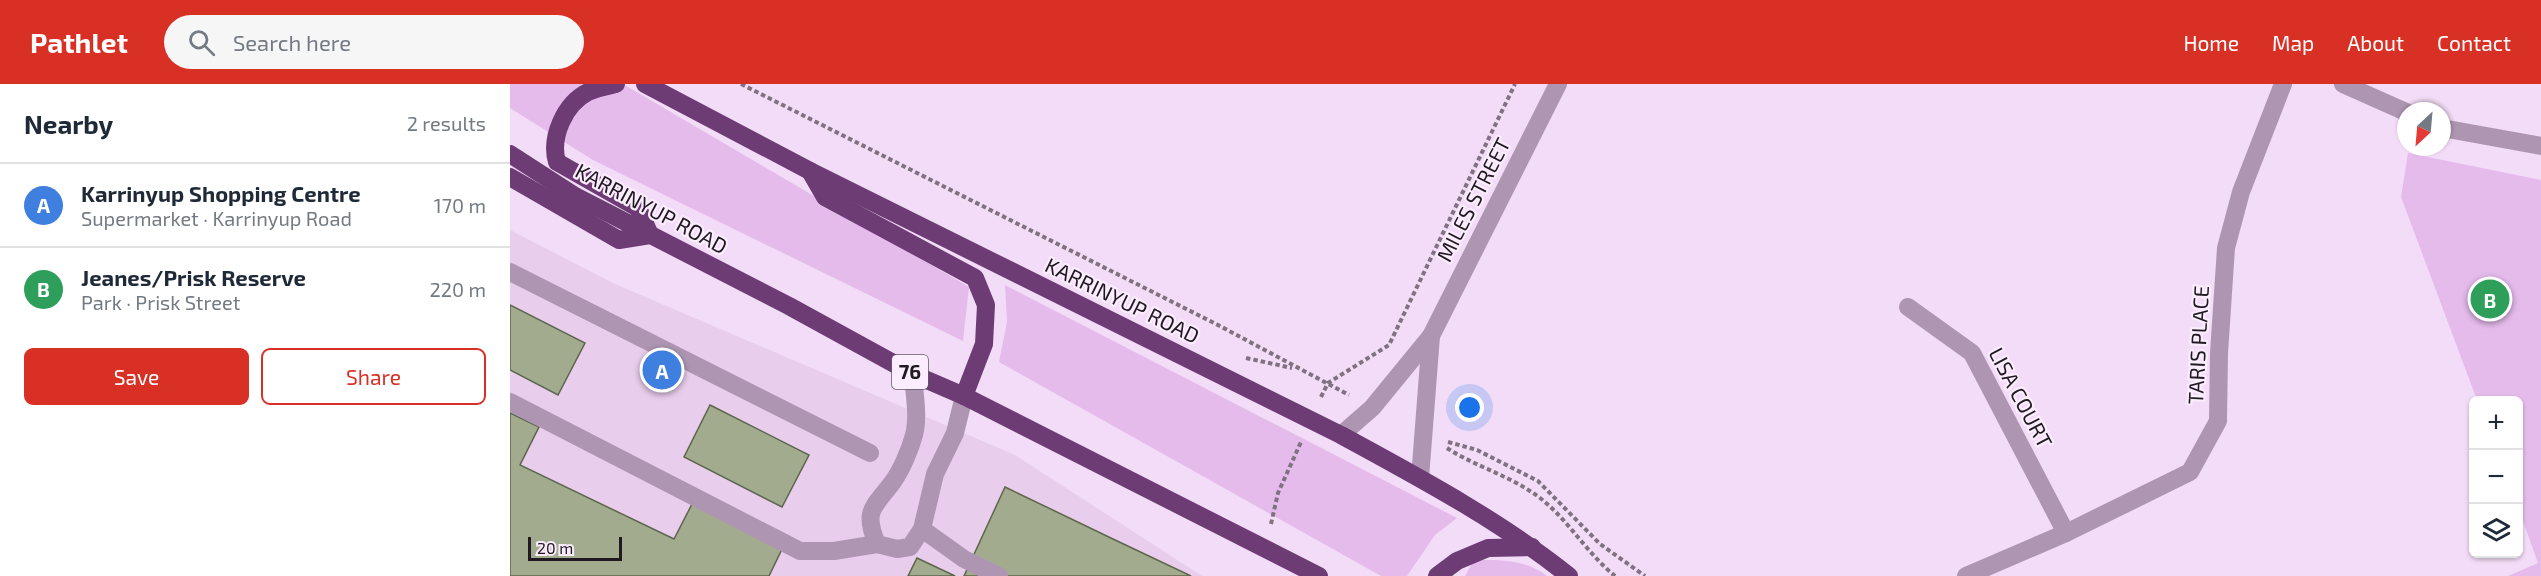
<!DOCTYPE html>
<html lang="en">
<head>
<meta charset="utf-8">
<style>
  body { margin:0; font-family:"Exo 2",sans-serif; background:#f6f6f7; color:#1f2937 }
  .controls { position:absolute; right:18px; bottom:18px; display:grid; overflow:hidden; border-radius:9px; box-shadow:0 2px 4px #0004 }
  .controls button { width:54px; height:54px; display:grid; place-items:center; padding:0; border:0; border-bottom:2px solid #e0e1e3; background:#fff; color:#1f2937; font:30px sans-serif }
  .compass { position:absolute; left:1887px; top:18px; width:54px; height:54px; border-radius:50%; background:#fff; box-shadow:0 2px 4px #0004; rotate:206deg }
  .scale { position:absolute; left:18px; bottom:15px; width:94px; box-sizing:border-box; padding-left:6px; border:3px solid #211922; border-top:0; font-size:16px; line-height:21px; white-space:nowrap; color:#211922; -webkit-text-stroke:4px #fbedfd; paint-order:stroke }
  .you { position:absolute; left:960px; top:324px; width:21px; height:21px; margin:-15px; border:4px solid #fff; border-radius:50%; background:#1a73e8; box-shadow:0 0 0 9px #1a73e833 }
  .badge { display:grid; place-items:center; width:39px; height:39px; border-radius:50%; background:#d93025; color:#fff; font-size:20px; font-weight:700 }
  .pin { position:absolute; translate:-50% -50%; border:3px solid #fff; box-shadow:0 2px 6px #0006 }
  .list { margin:0; padding:0; list-style:none }
  h2 { display:flex; justify-content:space-between; align-items:center; height:78px; margin:0; padding:0 24px; font-size:26px }
  h2 small { font-size:20px; font-weight:400; color:#747a83 }
  .list li { display:grid; grid-template-columns:39px 1fr auto; gap:18px; align-items:center; box-sizing:border-box; height:84px; padding:0 24px; border-top:2px solid #e0e1e3 }
  .list b { display:block; font-size:22px; white-space:nowrap }
  .list p { margin:0; font-size:20px; white-space:nowrap; color:#747a83 }
  .list em { font-size:20px; font-style:normal; color:#747a83 }
  .actions { display:flex; gap:12px; padding:18px 24px }
  .actions a { flex:1; padding:14px 0; border:2px solid #d93025; border-radius:9px; text-align:center; font-size:21px; color:#d93025 }
  .actions .main { background:#d93025; color:#fff }
  .icon { flex:none; width:33px; height:33px; fill:none; stroke:currentColor; stroke-width:2; stroke-linecap:round; stroke-linejoin:round }
  .map { position:relative; flex:none; width:2031px; height:492px; overflow:hidden }
  header { display:flex; align-items:center; gap:36px; box-sizing:border-box; height:84px; padding:0 30px; background:#d93025; color:#fff }
  header strong { font-size:28px }
  nav { display:flex; gap:33px; margin-inline-start:auto; font-size:21px }
  .search { width:420px; height:54px; background:#f6f6f7; display:flex; align-items:center; gap:15px; box-sizing:border-box; padding:0 21px; border-radius:33px; color:#747a83; font-size:22px }
  main { display:flex }
  aside { flex:1; background:#fff }
  .map>svg:first-child { display:block }
  .built { fill:#e9cded }
  .green { fill:#e5bbec }
  .building { fill:#a2ab8e; stroke:#5d664b; stroke-width:1.5 }
  .lines { fill:none; stroke-linecap:round; stroke-linejoin:round }
  .path { stroke:#807283; stroke-width:4; stroke-dasharray:4.5 3; stroke-linecap:butt }
  .minor { stroke:#ae96b2; stroke-width:18 }
  .highway { stroke:#6d3c75; stroke-width:18 }
  .labels { text-anchor:middle; stroke-width:4.5; stroke-linejoin:round; paint-order:stroke }
  .shield { fill:#fbedfd; stroke:#625964; stroke-width:1.5 }
  .shield-label { font-size:20px; font-weight:bold; fill:#211922 }
  .street-label { font-size:21px; fill:#211922; stroke:#fbedfd }
</style>
</head>
<body>
<header>
<strong>Pathlet</strong>
<div class="search"><svg class="icon" aria-label="search" viewBox="0 0 24 24"><circle cx="10" cy="10" r="6"/><path d="M15 15l6 6"/></svg>Search here</div>
<nav><a>Home</a><a>Map</a><a>About</a><a>Contact</a></nav>
</header>
<main>
<aside>
<h2>Nearby<small>2 results</small></h2>
<ul class="list">
<li><span class="badge" style="background:#3f7fe0">A</span><div><b>Karrinyup Shopping Centre</b><p>Supermarket · Karrinyup Road</p></div><em>170 m</em></li>
<li><span class="badge" style="background:#2e9e5b">B</span><div><b>Jeanes/Prisk Reserve</b><p>Park · Prisk Street</p></div><em>220 m</em></li>
</ul>
<div class="actions"><a class="main">Save</a><a>Share</a></div>
</aside>
<div class="map">
<svg width="2031" height="492" viewBox="0 0 2031 492">
  <rect width="100%" height="100%" fill="#f3dcf7"/>
  <path class="built" d="M0,146L105,200L505,371L692,492H0Z"/>
  <g class="green">
    <path d="M0,0H113L459,203L453,257L83,76L0,24Z"/>
    <path d="M1898,69L2031,96V492H1998L2028,479L2009,426L2008,316H1967L1891,113Z"/>
    <path d="M495,201L947,434L925,451L897,492H871L489,278L497,238Z"/>
    <path d="M964,476C989,476 1016,475 1037,492H955Z"/>
  </g>
  <g class="building">
    <path d="M0,221L75,259L48,311L0,286Z"/>
    <path d="M200,321L299,371L272,423L174,373Z"/>
    <path d="M0,329L29,343L10,381L164,455L183,418L273,463L259,492H0Z"/>
    <path d="M495,403L603,455L681,492H454Z"/>
    <path d="M407,474L445,492H398Z"/>
  </g>
  <g class="lines">
    <g class="path">
      <path d="M231,0L708,241L839,311"/>
      <path d="M736,274L782,284"/>
      <path d="M811,313L818,299L879,261L1005,0"/>
      <path d="M938,358L967,366L1028,397L1090,460L1135,492"/>
      <path d="M937,364C963,381 994,390 1020,407C1054,428 1074,467 1105,492"/>
      <path d="M761,440L768,409L791,358"/>
    </g>
    <g class="minor">
      <path d="M1833,0L1896,28"/>
      <path d="M1932,44L2031,62"/>
      <path d="M0,188L360,369"/>
      <path d="M1398,223L1462,269L1556,449"/>
      <path d="M403,290C404,309 409,332 404,351C400,366 391,387 382,399C363,424 353,427 367,460L387,465L400,463L412,445L425,390L445,349L454,312"/>
      <path d="M0,318L290,467H324L367,460"/>
      <path d="M831,351L862,324L921,252L1048,0"/>
      <path d="M910,394L921,252"/>
      <path d="M412,445L454,475L489,492"/>
      <path d="M1456,492L1556,449L1680,388L1708,337L1709,269L1716,164L1731,108L1773,0"/>
    </g>
    <g class="highway">
      <path d="M135,0L300,87L831,351C910,394 989,436 1059,492"/>
      <path d="M0,70L65,112L279,222L403,290L454,312L809,492"/>
      <path d="M300,87L315,113L465,194L476,221L474,260L454,312"/>
      <path d="M0,93L109,156L140,151L128,124L47,78C40,54 54,20 78,8C86,4 97,2 106,0"/>
      <path d="M927,492L947,477L978,464L1022,463"/>
    </g>
  </g>
  <g class="labels">
    <rect class="shield" x="382" y="271" width="36" height="34" rx="4.5"/>
    <g class="shield-label">
      <text x="400" y="295">76</text>
    </g>
    <g class="street-label">
      <text transform="translate(964 116) rotate(-63)" y="7">MILES STREET</text>
      <text transform="translate(141 125) rotate(28)" y="7">KARRINYUP ROAD</text>
      <text transform="translate(612 217) rotate(26)" y="7">KARRINYUP ROAD</text>
      <text transform="translate(1689 261) rotate(-87)" y="7">TARIS PLACE</text>
      <text transform="translate(1510 314) rotate(62)" y="7">LISA COURT</text>
    </g>
  </g>
</svg>
<div class="controls">
<button>+</button>
<button>−</button>
<button><svg class="icon" aria-label="layers" viewBox="0 0 24 24"><path d="M12 4l9 5-9 5-9-5zM3 14l9 5 9-5"/></svg></button>
</div>
<svg class="compass" viewBox="-18 -18 36 36"><path d="M0-13l5 13h-10z" fill="#e53935"/><path d="M0 13l5-13h-10z" fill="#747a83"/></svg>
<div class="scale">20 m</div>
<div class="you"></div>
<div class="pin badge" style="left:152px;top:286px;background:#3f7fe0">A</div>
<div class="pin badge" style="left:1980px;top:215px;background:#2e9e5b">B</div>
</div>
</main>
</body>
</html>
